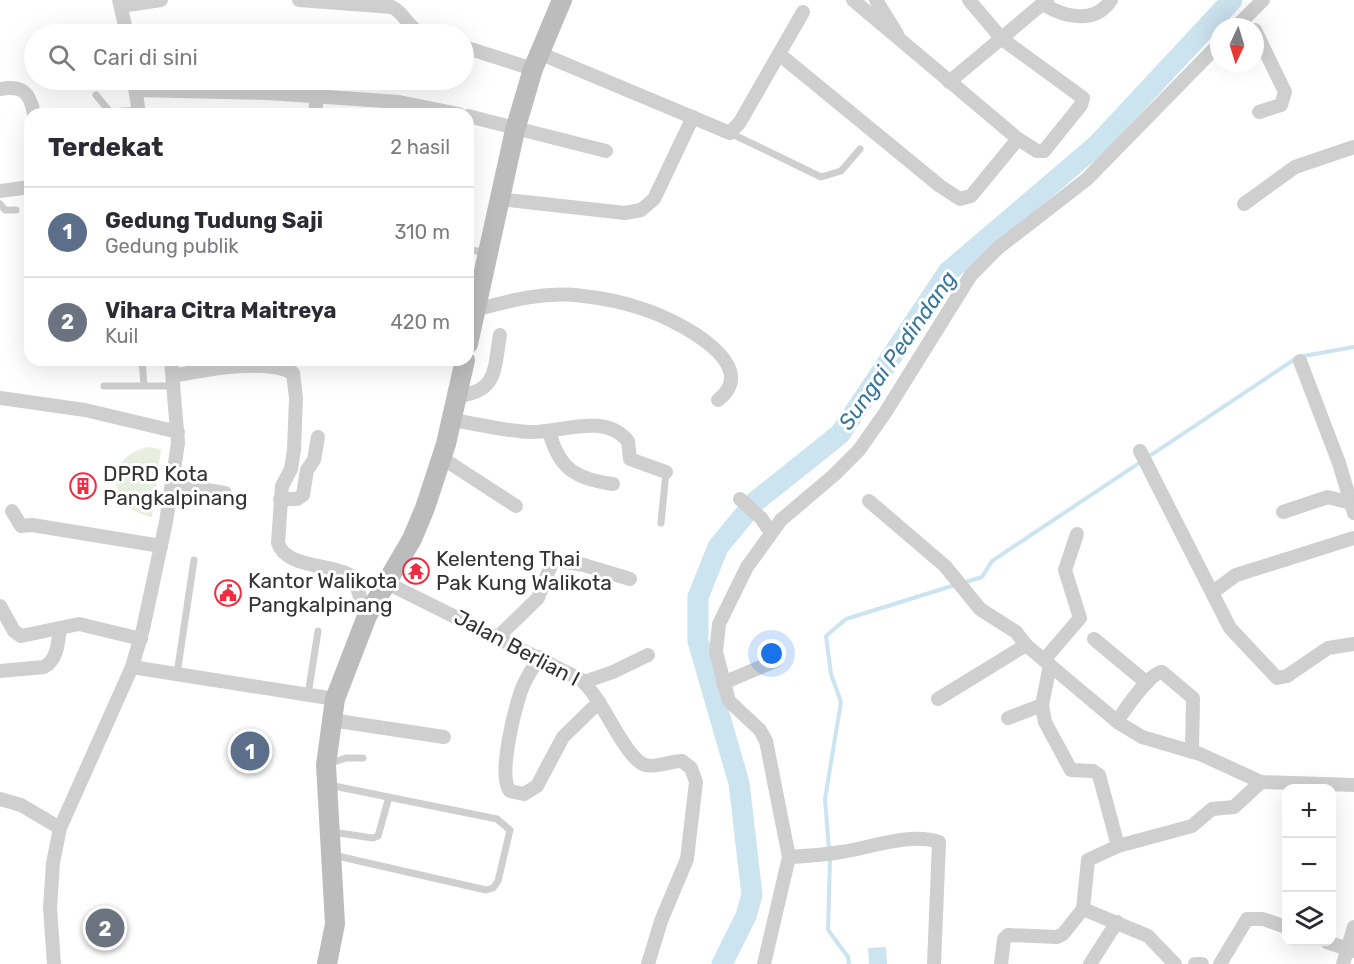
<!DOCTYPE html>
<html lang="id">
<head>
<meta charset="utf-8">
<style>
  body { margin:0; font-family:Rubik,sans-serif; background:#f7f7f7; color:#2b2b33 }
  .controls { position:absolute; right:18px; bottom:18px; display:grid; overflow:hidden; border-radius:12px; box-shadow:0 6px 24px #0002 }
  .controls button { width:54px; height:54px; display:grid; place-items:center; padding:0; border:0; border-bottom:2px solid #e1e1e2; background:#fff; color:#2b2b33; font:30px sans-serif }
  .compass { position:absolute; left:1210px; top:18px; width:54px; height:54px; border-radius:50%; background:#fff; box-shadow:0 6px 24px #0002; rotate:184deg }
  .you { position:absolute; left:772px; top:654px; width:21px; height:21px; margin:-15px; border:4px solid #fff; border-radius:50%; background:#1a73e8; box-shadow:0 0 0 9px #1a73e833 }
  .badge { display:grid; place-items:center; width:39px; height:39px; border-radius:50%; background:#2563eb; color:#fff; font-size:20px; font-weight:700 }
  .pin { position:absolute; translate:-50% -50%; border:3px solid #fff; box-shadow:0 2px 6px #0006 }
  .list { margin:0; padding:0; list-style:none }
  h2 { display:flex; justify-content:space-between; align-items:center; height:78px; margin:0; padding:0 24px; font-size:26px }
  h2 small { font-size:20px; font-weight:400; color:#7c7c81 }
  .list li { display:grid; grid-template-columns:39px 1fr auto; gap:18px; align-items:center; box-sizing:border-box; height:90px; padding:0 24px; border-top:2px solid #e1e1e2 }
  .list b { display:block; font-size:22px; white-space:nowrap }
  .list p { margin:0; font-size:20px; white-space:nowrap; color:#7c7c81 }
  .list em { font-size:20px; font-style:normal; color:#7c7c81 }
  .icon { flex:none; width:33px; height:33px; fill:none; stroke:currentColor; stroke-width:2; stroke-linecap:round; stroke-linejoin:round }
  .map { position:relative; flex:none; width:1354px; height:964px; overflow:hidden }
  .search { position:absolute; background:#fff; box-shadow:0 6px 24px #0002; left:24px; top:24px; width:450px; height:66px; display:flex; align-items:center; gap:15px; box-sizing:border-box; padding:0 21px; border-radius:33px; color:#7c7c81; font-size:22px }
  .panel { position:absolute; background:#fff; box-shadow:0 6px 24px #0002; left:24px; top:108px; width:450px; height:258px; border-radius:18px }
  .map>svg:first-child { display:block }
  .green { fill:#e9efe0 }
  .water { fill:#cce3f0 }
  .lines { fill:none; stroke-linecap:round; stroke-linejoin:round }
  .stream { stroke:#cce3f0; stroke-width:4 }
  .river { stroke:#cce3f0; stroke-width:21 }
  .lane { stroke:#cfcfcf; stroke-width:7 }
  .street { stroke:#cfcfcf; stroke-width:14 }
  .secondary { stroke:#bcbcbc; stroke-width:20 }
  .labels { text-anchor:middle; stroke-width:6; stroke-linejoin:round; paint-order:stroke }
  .poi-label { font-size:21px; fill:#323232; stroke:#fff; text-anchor:start }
  .street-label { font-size:21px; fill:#323232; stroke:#fff }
  .water-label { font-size:22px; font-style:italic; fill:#39789b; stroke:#fff }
</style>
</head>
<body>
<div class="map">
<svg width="1354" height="964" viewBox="0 0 1354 964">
  <rect width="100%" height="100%" fill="#fff"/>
  <path class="green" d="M149,447L161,449L152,517C107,510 102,455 149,447Z"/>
  <path class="water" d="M886,947L887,964H869L868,948Z"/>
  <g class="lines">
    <g class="stream">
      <path d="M963,583L982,577L992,561L1298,357L1354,347"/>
      <path d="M829,850L825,799L841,702L831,674L826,636L846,619L955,585"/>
      <path d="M830,858L828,930L848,957L849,964"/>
    </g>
    <path class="river" d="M722,964L746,916L752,895L739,783L698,641V597L718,547L755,502L840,434L948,272L1098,144L1232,0"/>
    <g class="lane">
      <path d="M96,95L110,112L138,110"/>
      <path d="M730,133L821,177L841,171L860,149"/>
      <path d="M0,204L5,210H16"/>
      <path d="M468,250L486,252"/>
      <path d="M142,360L144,386"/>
      <path d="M104,386H174"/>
      <path d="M661,523L666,472"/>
      <path d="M177,674L194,560"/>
      <path d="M308,695L318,631"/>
      <path d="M328,764L346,758H363"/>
      <path d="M329,785L497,819L510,830L498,881L493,888L486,890L333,855"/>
      <path d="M332,832L373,838L378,836L389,797"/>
    </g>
    <g class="street">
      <path d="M119,0L127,34"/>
      <path d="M299,0L392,7C405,13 408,29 423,34"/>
      <path d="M853,0L1018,139L1037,151H1044L1081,105L1083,98L1002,39L969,0"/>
      <path d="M876,0L897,34"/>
      <path d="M1043,4C1064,17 1095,25 1111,0"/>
      <path d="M121,6L161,0"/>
      <path d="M1236,27L1263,0"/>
      <path d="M1255,30L1285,92L1281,105L1259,112"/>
      <path d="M464,47L533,69"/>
      <path d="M539,53L730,133L740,122L803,12"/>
      <path d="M779,54L940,186L960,199L971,196L1018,139"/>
      <path d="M134,80L139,114"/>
      <path d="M949,82L1047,0"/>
      <path d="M0,89C22,85 30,92 34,114"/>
      <path d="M136,90L268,93L399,102L459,114"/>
      <path d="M315,114L317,97"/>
      <path d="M468,116L606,151"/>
      <path d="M0,191L30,187"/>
      <path d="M499,199L625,213L641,210L654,199L693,117"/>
      <path d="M1244,204L1295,167L1354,147"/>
      <path d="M475,310C511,300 546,291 583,296C604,298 626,303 646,310C676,320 764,364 718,400"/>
      <path d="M1300,361L1339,463L1354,513"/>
      <path d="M173,376C204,370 265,358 293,373L296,398L294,450L291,469L282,486L278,543C286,569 333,563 353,577L367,616"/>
      <path d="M457,396C498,392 494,369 500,335"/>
      <path d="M0,398L85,410L178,432"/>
      <path d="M452,420C478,424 504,431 530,432C562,433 603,412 628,441L630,459L666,472"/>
      <path d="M549,431C559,470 577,479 613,484"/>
      <path d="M1140,451L1230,628L1277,678L1287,676L1328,648L1354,644"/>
      <path d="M442,458L516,506"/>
      <path d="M173,484L225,493"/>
      <path d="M280,499H297L303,495L307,470L314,460L318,437"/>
      <path d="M740,499L761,518L770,531"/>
      <path d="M869,501L945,566L980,609L1016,632L1026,645L1083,693L1119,723L1142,737L1200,754L1261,782L1354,785"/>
      <path d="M12,511L21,526L32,525L161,546"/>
      <path d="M1283,512L1328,497L1351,503"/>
      <path d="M387,583L580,679C602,696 624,758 645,765C657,768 669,761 682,761L691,768L696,782L687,859L661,921L648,964"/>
      <path d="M1213,592L1236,575L1354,538"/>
      <path d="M0,606L14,631L21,636L79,624L141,639"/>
      <path d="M497,638L538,598L553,560L584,565L630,579"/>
      <path d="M1094,639L1147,683"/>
      <path d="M539,657C533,668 525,679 521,691C515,709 497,777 510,791L524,794L537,786L563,737L599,702"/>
      <path d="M1044,660L1080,618L1065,570L1077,534"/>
      <path d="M1050,665L1042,705L1045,722L1071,770L1093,771L1099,775L1118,846"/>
      <path d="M132,667L335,699"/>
      <path d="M0,671L44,667C58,659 58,642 60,628"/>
      <path d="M584,682L613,672L648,655"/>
      <path d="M723,683L775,661"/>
      <path d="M938,699L1026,645"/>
      <path d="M1008,718L1042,705"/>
      <path d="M331,720L444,737"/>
      <path d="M1117,721C1126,709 1148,674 1162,672L1193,698L1192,752"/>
      <path d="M0,799L21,805L60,828"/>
      <path d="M789,857C806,856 824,855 841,852C870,848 910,832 939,842L934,964"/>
      <path d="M1083,909L1088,860L1118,846L1192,826L1212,809L1234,807L1261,782"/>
      <path d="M1327,942L1354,951"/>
      <path d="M54,964L50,908L53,863L60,828L132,667L143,629L166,522L178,443L171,360"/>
      <path d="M764,964L789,857L766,741L760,730L729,701L716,652L719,624L747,567L781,520L834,475L859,450L885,413L971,275L998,248L1087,179L1219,44"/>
      <path d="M1001,964L1004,939L1008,935L1057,937L1063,934L1083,909L1148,936L1175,964"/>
      <path d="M1090,964L1117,922"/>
      <path d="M1195,964H1202"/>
      <path d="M1220,964L1247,919H1263L1286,927"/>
      <path d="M1343,964L1354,927"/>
    </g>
    <g class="secondary">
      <path d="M468,344L515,130L533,69L562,0"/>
      <path d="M327,964L335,924L326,765L335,699L367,616L412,539L425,508L446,444L465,360"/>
    </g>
  </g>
  <defs>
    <g id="building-ring" transform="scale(1.35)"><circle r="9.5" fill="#fff" stroke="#f12c41" stroke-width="1.5"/><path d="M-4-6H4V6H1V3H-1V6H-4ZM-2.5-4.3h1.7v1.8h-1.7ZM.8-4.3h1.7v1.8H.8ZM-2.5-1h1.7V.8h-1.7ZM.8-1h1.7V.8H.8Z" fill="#f12c41"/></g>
    <g id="temple-ring" transform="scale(1.35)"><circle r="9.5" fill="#fff" stroke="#f12c41" stroke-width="1.5"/><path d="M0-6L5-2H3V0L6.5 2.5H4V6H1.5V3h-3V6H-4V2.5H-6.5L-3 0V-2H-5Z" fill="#f12c41"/></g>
    <g id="civic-ring" transform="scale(1.35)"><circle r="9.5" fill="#fff" stroke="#f12c41" stroke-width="1.5"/><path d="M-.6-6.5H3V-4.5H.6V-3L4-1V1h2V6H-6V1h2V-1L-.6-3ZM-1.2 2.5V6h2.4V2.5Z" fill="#f12c41"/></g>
  </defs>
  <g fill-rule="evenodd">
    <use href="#building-ring" x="83" y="486"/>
    <use href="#temple-ring" x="416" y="571"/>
    <use href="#civic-ring" x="228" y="593"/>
  </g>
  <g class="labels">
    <g class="poi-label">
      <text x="103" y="481">DPRD Kota<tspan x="103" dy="24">Pangkalpinang</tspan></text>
      <text x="436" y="566">Kelenteng Thai<tspan x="436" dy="24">Pak Kung Walikota</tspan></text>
      <text x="248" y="588">Kantor Walikota<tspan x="248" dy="24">Pangkalpinang</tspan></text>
    </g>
    <g class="street-label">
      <text transform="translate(517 648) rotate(28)" y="7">Jalan Berlian I</text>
    </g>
    <g class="water-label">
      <text transform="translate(897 350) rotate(-55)" y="8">Sungai Pedindang</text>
    </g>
  </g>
</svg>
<div class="controls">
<button>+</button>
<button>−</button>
<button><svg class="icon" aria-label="layers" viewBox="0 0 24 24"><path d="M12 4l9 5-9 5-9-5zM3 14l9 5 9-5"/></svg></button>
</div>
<svg class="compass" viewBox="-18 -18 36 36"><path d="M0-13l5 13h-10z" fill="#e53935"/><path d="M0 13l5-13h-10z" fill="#7c7c81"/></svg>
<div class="you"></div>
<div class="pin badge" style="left:250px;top:751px;background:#5c6f8a">1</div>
<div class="pin badge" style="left:105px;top:928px;background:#6b7280">2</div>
<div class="search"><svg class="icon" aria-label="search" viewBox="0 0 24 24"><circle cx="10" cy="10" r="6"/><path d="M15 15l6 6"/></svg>Cari di sini</div>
<section class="panel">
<h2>Terdekat<small>2 hasil</small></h2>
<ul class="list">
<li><span class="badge" style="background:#5c6f8a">1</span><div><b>Gedung Tudung Saji</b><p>Gedung publik</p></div><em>310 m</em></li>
<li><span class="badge" style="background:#6b7280">2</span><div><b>Vihara Citra Maitreya</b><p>Kuil</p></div><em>420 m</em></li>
</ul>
</section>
</div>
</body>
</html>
